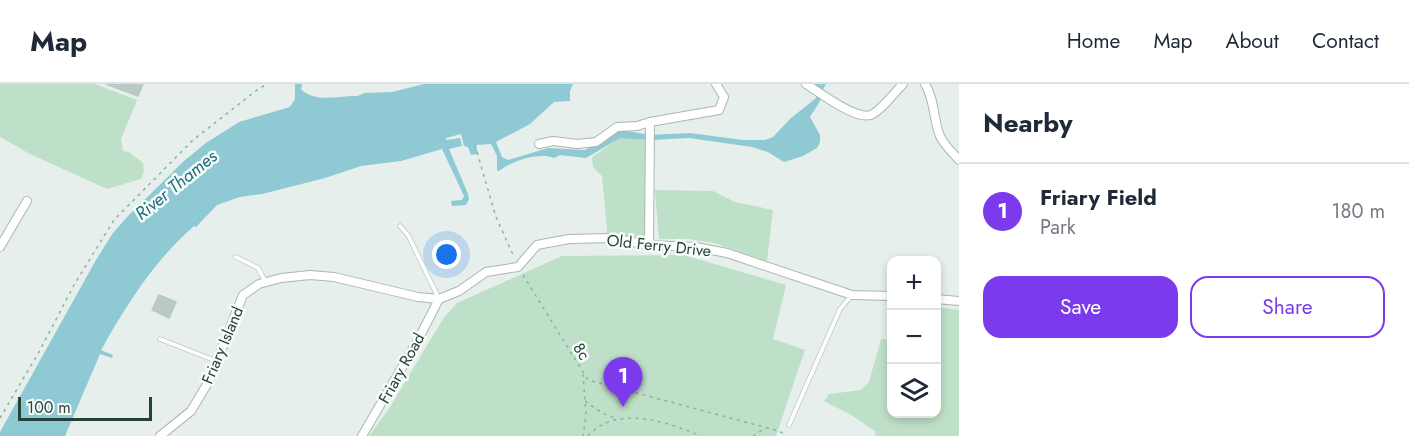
<!DOCTYPE html>
<html lang="en">
<head>
<meta charset="utf-8">
<style>
  body { margin:0; font-family:Jost,sans-serif; background:#f2f2f3; color:#1f2937 }
  .controls { position:absolute; right:18px; bottom:18px; display:grid; overflow:hidden; border-radius:12px; box-shadow:0 3px 9px #0003 }
  .controls button { width:54px; height:54px; display:grid; place-items:center; padding:0; border:0; border-bottom:2px solid #e0e1e3; background:#fff; color:#1f2937; font:30px sans-serif }
  .scale { position:absolute; left:18px; bottom:15px; width:134px; box-sizing:border-box; padding-left:6px; border:3px solid #24423a; border-top:0; font-size:16px; line-height:21px; white-space:nowrap; color:#24423a; -webkit-text-stroke:4px #f7fbf9; paint-order:stroke }
  .you { position:absolute; left:447px; top:171px; width:21px; height:21px; margin:-15px; border:4px solid #fff; border-radius:50%; background:#1a73e8; box-shadow:0 0 0 9px #1a73e833 }
  .badge { display:grid; place-items:center; width:39px; height:39px; border-radius:50%; background:#7c3aed; color:#fff; font-size:20px; font-weight:700 }
  .pin { position:absolute; translate:-50% -50px; filter:drop-shadow(0 2px 3px #0008) }
  .pin::after { content:''; position:absolute; top:32px; width:21px; height:18px; background:inherit; clip-path:polygon(0 0,100% 0,50% 100%) }
  .list { margin:0; padding:0; list-style:none }
  h2 { display:flex; justify-content:space-between; align-items:center; height:78px; margin:0; padding:0 24px; font-size:26px }
  h2 small { font-size:20px; font-weight:400; color:#747a83 }
  .list li { display:grid; grid-template-columns:39px 1fr auto; gap:18px; align-items:center; box-sizing:border-box; height:96px; padding:0 24px; border-top:2px solid #e0e1e3 }
  .list b { display:block; font-size:22px; white-space:nowrap }
  .list p { margin:0; font-size:20px; white-space:nowrap; color:#747a83 }
  .list em { font-size:20px; font-style:normal; color:#747a83 }
  .actions { display:flex; gap:12px; padding:18px 24px }
  .actions a { flex:1; padding:14px 0; border:2px solid #7c3aed; border-radius:18px; text-align:center; font-size:21px; color:#7c3aed }
  .actions .main { background:#7c3aed; color:#fff }
  .icon { flex:none; width:33px; height:33px; fill:none; stroke:currentColor; stroke-width:2; stroke-linecap:round; stroke-linejoin:round }
  .map { position:relative; flex:none; width:959px; height:352px; overflow:hidden }
  header { display:flex; align-items:center; gap:36px; box-sizing:border-box; height:84px; padding:0 30px; background:#fff; border-bottom:2px solid #e0e1e3 }
  header strong { font-size:28px }
  nav { display:flex; gap:33px; margin-inline-start:auto; font-size:21px }
  main { display:flex }
  aside { flex:1; background:#fff }
  .map>svg:first-child { display:block }
  .green { fill:#bfe0c8 }
  .water { fill:#8ec9d4 }
  .building { fill:#bbcac4; stroke:#b8c9c2; stroke-width:1.5 }
  .lines { fill:none; stroke-linecap:round; stroke-linejoin:round }
  .lane-casing { stroke:#a8b8b2; stroke-width:5 }
  .street-casing { stroke:#a8b8b2; stroke-width:10 }
  .path { stroke:#86b3a5; stroke-width:1.5; stroke-dasharray:3 4.5; stroke-linecap:butt }
  .lane { stroke:#fff; stroke-width:4 }
  .street { stroke:#fff; stroke-width:8 }
  .labels { text-anchor:middle; stroke-width:5; stroke-linejoin:round; paint-order:stroke }
  .street-label { font-size:16px; fill:#24423a; stroke:#f7fbf9 }
  .water-label { font-size:18px; font-style:italic; fill:#1c6f80; stroke:#f7fbf9 }
</style>
</head>
<body>
<header>
<strong>Map</strong>
<nav><a>Home</a><a>Map</a><a>About</a><a>Contact</a></nav>
</header>
<main>
<div class="map">
<svg width="959" height="352" viewBox="0 0 959 352">
  <rect width="100%" height="100%" fill="#e6efeb"/>
  <g class="green">
    <path d="M0,0H95L137,16L121,55L123,67L129,68L143,79L144,87L141,95L107,105L30,70L0,53Z"/>
    <path d="M621,53L647,56L652,145L654,147L653,156H608L602,92L593,83L592,73Z"/>
    <path d="M655,106L713,107L735,118L773,126L767,177L714,159L688,155H659Z"/>
    <path d="M684,171L786,201L773,255L805,266L776,352H369L390,323L443,235L457,219L562,172Z"/>
    <path d="M937,223L959,226V352H874L876,348L853,332L824,317L829,310L861,306L869,298L881,255L891,256L892,330H936Z"/>
  </g>
  <path class="water" d="M295,0H302L301,5C315,20 340,11 358,12L364,9L392,8L424,0H573L570,7V17L554,18L530,40L496,58L502,73L508,76L548,64L585,66L621,46L650,51L690,49L743,56H765L773,53L790,35L816,14L815,0H826L822,7L820,17L810,33L820,51V58L817,64L803,72L784,78L768,68L752,63L689,54L650,56L620,54L586,74L560,71L554,74C538,68 512,77 499,87L497,86V72L491,60L476,61L478,70L471,71L468,63L464,62L461,50L446,54V56L460,54L462,62L449,65L468,110L469,115L466,121L452,122L451,117L462,116L464,112L442,65L401,77L361,82L325,94L262,110L240,113L217,121L196,143L194,142C154,177 127,220 101,266L113,271L112,274L100,270L65,352H0V348L96,176L113,149L128,132L184,77L206,59L239,38L290,23L295,15Z"/>
  <g class="building">
    <path d="M106,0H143L138,12Z"/>
    <path d="M159,211L176,218L169,234L152,226Z"/>
  </g>
  <g class="lines">
    <g class="lane-casing">
      <g id="lane">
        <path d="M400,142L408,151L439,215"/>
        <path d="M236,173L258,184L265,197"/>
        <path d="M160,255L216,277"/>
        <path d="M789,341L840,225L852,211"/>
      </g>
    </g>
    <g class="street-casing">
      <g id="street">
        <path d="M806,0C819,8 859,39 873,30C884,23 894,9 903,0"/>
        <path d="M925,0C935,16 933,35 940,52C944,61 953,69 959,76"/>
        <path d="M650,38L719,26L724,13L716,0"/>
        <path d="M539,60L553,57L577,60L596,58L617,43L637,42L650,38L649,161"/>
        <path d="M0,163L27,117"/>
        <path d="M936,215L959,217"/>
        <path d="M160,352L191,327L209,297L243,211L259,200L281,194L310,191L334,193L418,213L439,215L459,207L486,188L518,183L537,161L569,155L611,154L649,161L696,163L727,169L852,211L892,212"/>
        <path d="M362,352L418,256L439,215"/>
      </g>
    </g>
    <g class="path">
      <path d="M475,61L496,133L514,173"/>
      <path d="M523,191L588,296L779,347L787,352"/>
      <path d="M583,290L586,331L583,352"/>
      <path d="M585,317L602,329L615,334"/>
      <path d="M0,334L39,268L74,201L114,136L193,56L257,6L267,0"/>
      <path d="M588,352C617,320 667,338 701,352"/>
      <path d="M753,352L765,344"/>
    </g>
    <use href="#lane" class="lane"/>
    <use href="#street" class="street"/>
  </g>
  <g class="labels">
    <g class="street-label">
      <text transform="translate(659 161) rotate(6)" y="6">Old Ferry Drive</text>
      <text transform="translate(222 261) rotate(-67)" y="6">Friary Island</text>
      <text transform="translate(582 267) rotate(58)" y="6">8c</text>
      <text transform="translate(401 284) rotate(-61)" y="6">Friary Road</text>
    </g>
    <g class="water-label">
      <text transform="translate(176 101) rotate(-39)" y="6">River Thames</text>
    </g>
  </g>
</svg>
<div class="controls">
<button>+</button>
<button>−</button>
<button><svg class="icon" aria-label="layers" viewBox="0 0 24 24"><path d="M12 4l9 5-9 5-9-5zM3 14l9 5 9-5"/></svg></button>
</div>
<div class="scale">100 m</div>
<div class="you"></div>
<div class="pin badge" style="left:623px;top:323px">1</div>
</div>
<aside>
<h2>Nearby<small></small></h2>
<ul class="list">
<li><span class="badge">1</span><div><b>Friary Field</b><p>Park</p></div><em>180 m</em></li>
</ul>
<div class="actions"><a class="main">Save</a><a>Share</a></div>
</aside>
</main>
</body>
</html>
